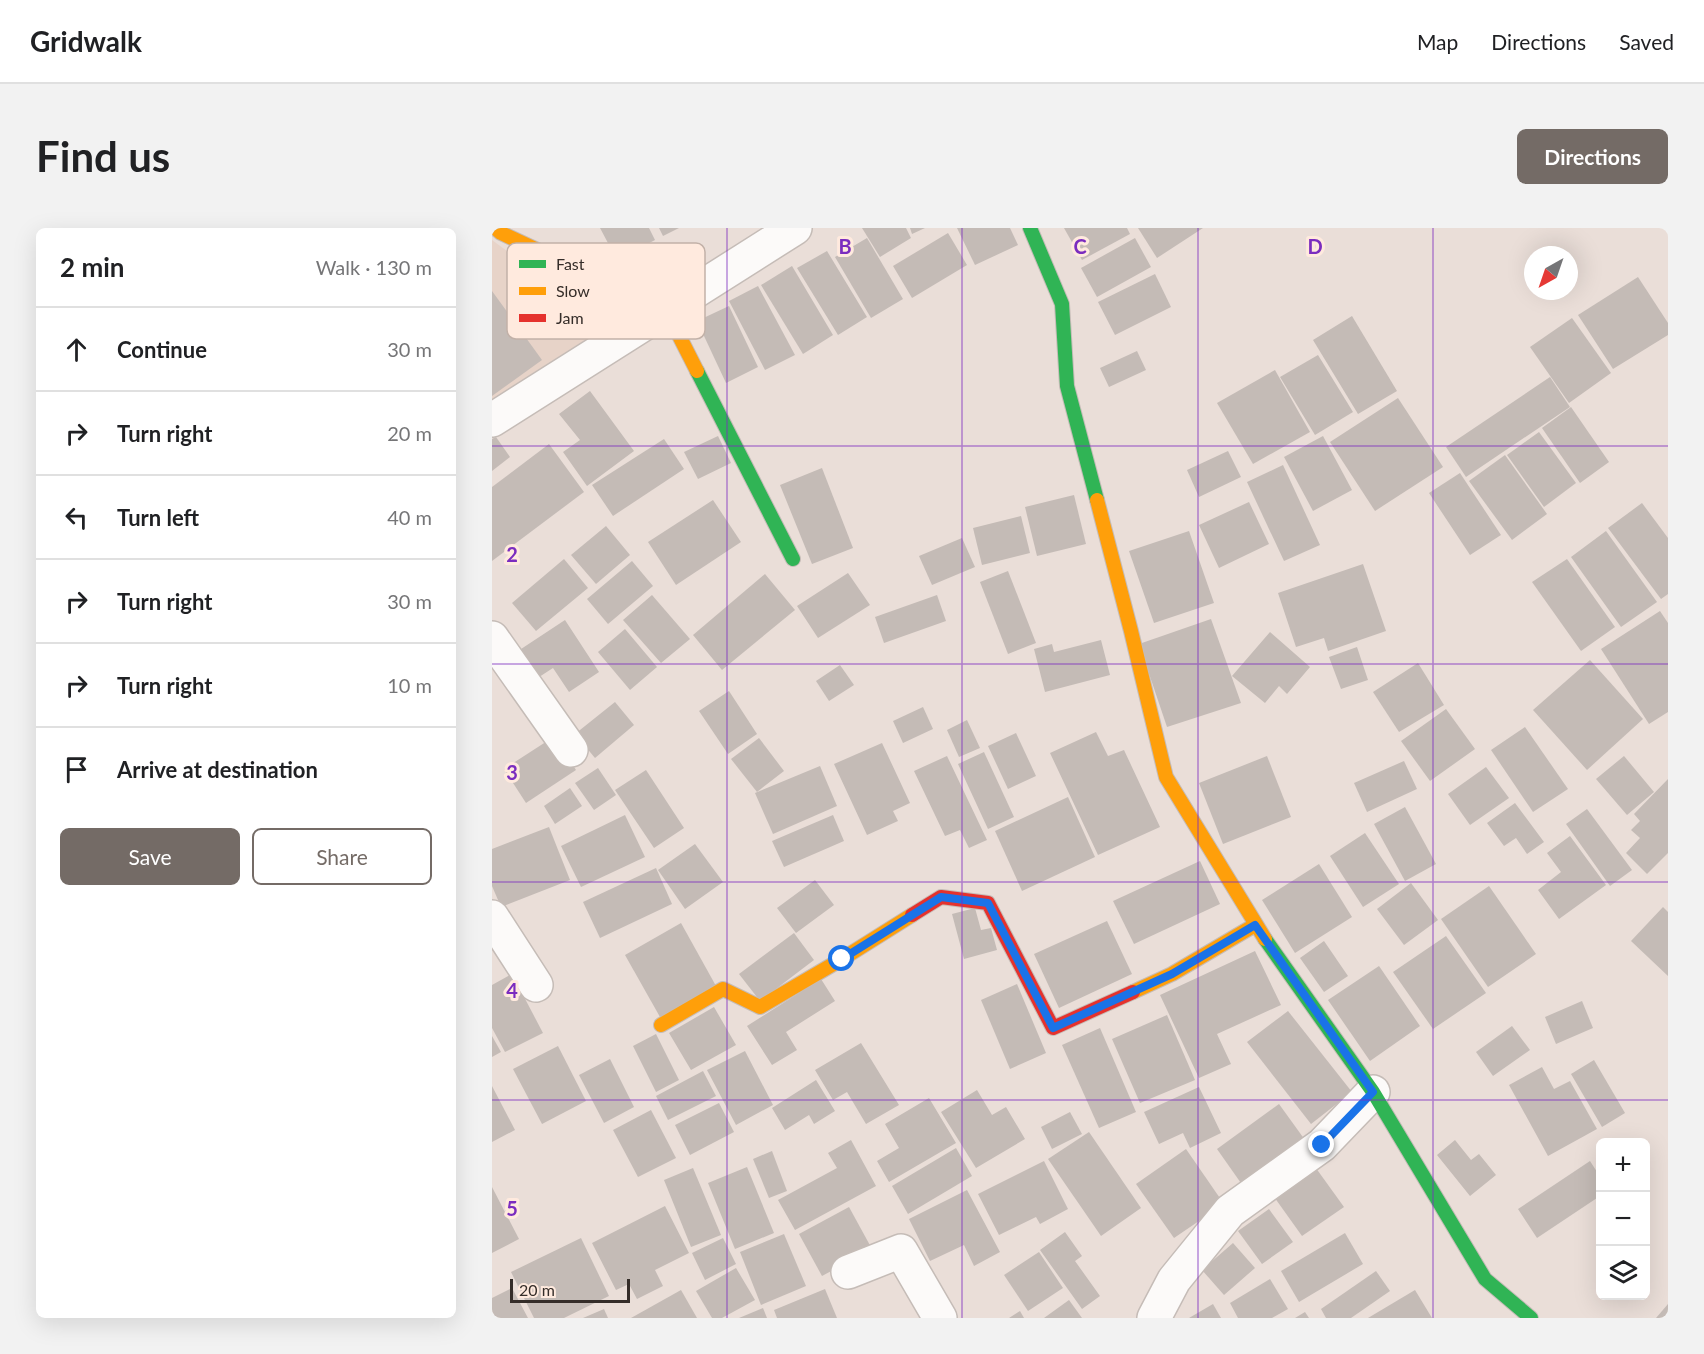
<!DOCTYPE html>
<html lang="en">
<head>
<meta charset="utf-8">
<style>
  body { margin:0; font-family:Lato,sans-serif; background:#f2f2f2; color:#202124 }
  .controls { position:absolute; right:18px; bottom:18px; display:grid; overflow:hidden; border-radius:9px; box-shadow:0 6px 24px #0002 }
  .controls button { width:54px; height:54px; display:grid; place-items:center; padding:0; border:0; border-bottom:2px solid #e0e0e0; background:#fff; color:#202124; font:30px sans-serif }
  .compass { position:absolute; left:1032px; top:18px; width:54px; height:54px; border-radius:50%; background:#fff; box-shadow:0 6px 24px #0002; rotate:220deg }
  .scale { position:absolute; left:18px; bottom:15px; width:120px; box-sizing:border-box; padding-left:6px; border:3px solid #352d29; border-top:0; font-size:16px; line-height:21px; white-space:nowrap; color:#352d29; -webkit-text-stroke:4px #ffeade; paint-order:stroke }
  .stop { position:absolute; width:18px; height:18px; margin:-14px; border:4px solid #1a73e8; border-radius:50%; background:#fff }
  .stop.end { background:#1a73e8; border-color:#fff; box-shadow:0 2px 6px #0008 }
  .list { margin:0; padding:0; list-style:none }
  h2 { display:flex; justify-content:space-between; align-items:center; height:78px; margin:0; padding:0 24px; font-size:26px }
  h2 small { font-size:20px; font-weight:400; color:#757577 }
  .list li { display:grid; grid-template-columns:39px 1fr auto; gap:18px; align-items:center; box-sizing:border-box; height:84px; padding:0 24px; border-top:2px solid #e0e0e0 }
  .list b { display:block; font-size:22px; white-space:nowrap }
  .list em { font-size:20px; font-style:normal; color:#757577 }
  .actions { display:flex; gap:12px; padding:18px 24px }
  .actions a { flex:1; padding:14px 0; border:2px solid #746b66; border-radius:9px; text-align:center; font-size:21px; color:#746b66 }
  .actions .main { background:#746b66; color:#fff }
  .icon { flex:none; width:33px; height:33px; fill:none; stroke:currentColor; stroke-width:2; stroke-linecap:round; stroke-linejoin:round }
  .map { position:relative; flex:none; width:1176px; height:1090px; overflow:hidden; border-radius:9px }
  header { display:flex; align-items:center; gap:36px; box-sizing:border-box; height:84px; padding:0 30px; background:#fff; border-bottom:2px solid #e0e0e0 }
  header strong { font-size:28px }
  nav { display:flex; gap:33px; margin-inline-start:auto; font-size:21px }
  .intro { display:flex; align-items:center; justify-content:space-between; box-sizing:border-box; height:144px; padding:0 36px }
  h1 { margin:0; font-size:42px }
  .button { padding:15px 27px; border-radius:9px; background:#746b66; color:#fff; font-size:21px; font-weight:700 }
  main { display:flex; gap:36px; padding:0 36px }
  aside { flex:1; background:#fff; border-radius:9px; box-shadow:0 6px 24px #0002 }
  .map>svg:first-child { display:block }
  .built { fill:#e7d3c8 }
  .building { fill:#c4bbb6 }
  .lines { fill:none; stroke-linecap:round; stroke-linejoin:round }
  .street-casing { stroke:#c5bcb7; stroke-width:36 }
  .fast-casing { stroke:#c5bcb7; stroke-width:16 }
  .slow-casing { stroke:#c5bcb7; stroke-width:16 }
  .jam-casing { stroke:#c5bcb7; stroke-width:16 }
  .street { stroke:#fcfaf9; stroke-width:33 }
  .fast { stroke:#30b455; stroke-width:14 }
  .slow { stroke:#ff9f0a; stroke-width:14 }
  .jam { stroke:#e5322d; stroke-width:14 }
  .route { stroke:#1a73e8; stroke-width:8 }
  .grid { fill:none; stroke:#7b2cbf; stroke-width:1.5; stroke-opacity:0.55 }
  .key { fill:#ffeade; stroke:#c2b1a8; stroke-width:1.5 }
  .key-label { font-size:16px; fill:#352d29 }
  .grid-label { font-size:20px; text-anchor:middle; font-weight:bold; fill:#7b2cbf; stroke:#ffeade; stroke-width:6; stroke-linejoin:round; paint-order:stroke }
</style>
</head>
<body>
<header>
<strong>Gridwalk</strong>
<nav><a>Map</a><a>Directions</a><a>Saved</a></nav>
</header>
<div class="intro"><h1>Find us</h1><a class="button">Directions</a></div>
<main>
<aside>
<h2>2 min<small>Walk · 130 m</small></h2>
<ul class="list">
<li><svg class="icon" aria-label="ahead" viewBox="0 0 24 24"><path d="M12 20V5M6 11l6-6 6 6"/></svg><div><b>Continue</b></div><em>30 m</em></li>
<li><svg class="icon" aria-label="right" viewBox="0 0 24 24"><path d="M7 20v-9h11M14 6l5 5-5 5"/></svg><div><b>Turn right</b></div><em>20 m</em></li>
<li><svg class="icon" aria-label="left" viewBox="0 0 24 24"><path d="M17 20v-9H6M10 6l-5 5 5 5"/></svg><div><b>Turn left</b></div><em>40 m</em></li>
<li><svg class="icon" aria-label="right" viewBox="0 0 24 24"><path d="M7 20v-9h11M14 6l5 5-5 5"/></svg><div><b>Turn right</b></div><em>30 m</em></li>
<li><svg class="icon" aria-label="right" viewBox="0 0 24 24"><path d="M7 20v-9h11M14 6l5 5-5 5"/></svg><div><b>Turn right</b></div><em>10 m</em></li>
<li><svg class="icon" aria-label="arrive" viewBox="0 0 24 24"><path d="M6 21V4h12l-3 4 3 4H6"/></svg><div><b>Arrive at destination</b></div></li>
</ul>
<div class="actions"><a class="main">Save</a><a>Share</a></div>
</aside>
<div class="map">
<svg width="1176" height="1090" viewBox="0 0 1176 1090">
  <rect width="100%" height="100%" fill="#eaded8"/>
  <path class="built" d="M0,12L123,103L0,193Z"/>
  <g class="building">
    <path d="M108,0H157L163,12L125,32Z"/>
    <path d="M167,0H187L171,8Z"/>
    <path d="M370,0H414L419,10L388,29Z"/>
    <path d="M418,0H433L420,6Z"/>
    <path d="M465,0H518L526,17L483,37Z"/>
    <path d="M572,0H635L638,6L590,32Z"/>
    <path d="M646,0H711L665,30Z"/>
    <path d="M456,5L475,37L420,70L401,38Z"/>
    <path d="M375,10L411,71L379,90L343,29Z"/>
    <path d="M643,10L659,39L605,69L589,40Z"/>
    <path d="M335,23L375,89L346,107L305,40Z"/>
    <path d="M300,38L341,107L311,126L269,57Z"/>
    <path d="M663,46L679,79L623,107L606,74Z"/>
    <path d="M1146,49L1176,95V107L1121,141L1086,87Z"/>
    <path d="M266,58L303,127L273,142L237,73Z"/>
    <path d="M0,63L50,132L0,168Z"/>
    <path d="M237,78L266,139L234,155L205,93Z"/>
    <path d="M860,88L905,163L866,186L821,112Z"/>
    <path d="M1080,90L1119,145L1077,175L1038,119Z"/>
    <path d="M645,123L654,142L617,159L608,140Z"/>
    <path d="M826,127L861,184L823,207L788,149Z"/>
    <path d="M783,142L818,204L761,236L725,175Z"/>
    <path d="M1058,149L1078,179L974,249L954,219Z"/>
    <path d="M98,163L142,223L95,258L71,224L88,212L67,186Z"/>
    <path d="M906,170L951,239L883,283L838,214Z"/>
    <path d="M1079,179L1117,234L1088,255L1050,200Z"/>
    <path d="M1047,204L1084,255L1052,279L1015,227Z"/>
    <path d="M226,208L239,235L206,251L192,224Z"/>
    <path d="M831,208L860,262L821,283L792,229Z"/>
    <path d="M4,209L18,229L0,243V211Z"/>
    <path d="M172,211L192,241L121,288L100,257Z"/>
    <path d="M57,216L92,264L0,333V259Z"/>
    <path d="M736,223L749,249L707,269L695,242Z"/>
    <path d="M1013,227L1055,286L1020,312L977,253Z"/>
    <path d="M791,237L828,317L792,333L755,254Z"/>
    <path d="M330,240L361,320L320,336L288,257Z"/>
    <path d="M968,245L1009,307L978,327L937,265Z"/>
    <path d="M582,267L594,316L545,328L533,279Z"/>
    <path d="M221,272L249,314L184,357L156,314Z"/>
    <path d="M757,274L777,316L727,340L707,297Z"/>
    <path d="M1150,275L1176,310V366L1169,371L1116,300Z"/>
    <path d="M529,288L538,325L490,337L481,300Z"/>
    <path d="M114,298L138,327L104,356L79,327Z"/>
    <path d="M697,303L722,375L662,395L637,323Z"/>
    <path d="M1114,303L1165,374L1129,399L1079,329Z"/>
    <path d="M470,310L483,339L440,357L427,328Z"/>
    <path d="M72,331L96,360L44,403L20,375Z"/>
    <path d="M1075,331L1123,399L1089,423L1040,354Z"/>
    <path d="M140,333L161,358L116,396L95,371Z"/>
    <path d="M871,336L894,403L836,423L832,410L804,419L786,365Z"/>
    <path d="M516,343L544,415L516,426L488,354Z"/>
    <path d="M356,345L378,377L326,410L305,378Z"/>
    <path d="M273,346L303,382L230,442L201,407Z"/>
    <path d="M160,367L198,411L169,435L131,392Z"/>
    <path d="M445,367L454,393L392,415L383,389Z"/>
    <path d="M1168,383L1176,395V484L1157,496L1109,421Z"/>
    <path d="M719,391L749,475L675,499L647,416Z"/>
    <path d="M73,392L107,444L77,464L61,440L44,451L26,423Z"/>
    <path d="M133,401L165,439L138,462L106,424Z"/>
    <path d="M778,404L818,439L795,466L787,458L773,475L740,448Z"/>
    <path d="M609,412L618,447L553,464L542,421L560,416L562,424Z"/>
    <path d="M865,419L876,452L849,461L837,429Z"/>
    <path d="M1098,432L1151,491L1095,542L1041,482Z"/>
    <path d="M926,435L952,477L907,504L881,464Z"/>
    <path d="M348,437L362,457L337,473L324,453Z"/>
    <path d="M237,463L265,506L236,526L207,483Z"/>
    <path d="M123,474L142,497L103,530L83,506Z"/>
    <path d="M431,479L441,501L411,515L401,493Z"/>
    <path d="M954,481L983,521L938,553L909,513Z"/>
    <path d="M475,492L488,520L467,529L455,502Z"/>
    <path d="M1033,499L1076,561L1041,584L999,522Z"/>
    <path d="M604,504L616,528L632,522L668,599L606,627L558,525Z"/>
    <path d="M524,505L544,548L516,561L496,518Z"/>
    <path d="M63,508L84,542L34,575L12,541Z"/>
    <path d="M267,510L292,543L265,564L239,531Z"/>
    <path d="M390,515L418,575L401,583L406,593L375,607L342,536Z"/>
    <path d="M492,524L522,589L496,601L466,536Z"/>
    <path d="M455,528L495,612L477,620L468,602L453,608L422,543Z"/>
    <path d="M775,528L799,589L731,616L707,555Z"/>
    <path d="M1132,528L1162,564L1135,587L1104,551Z"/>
    <path d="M912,533L925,561L875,584L862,555Z"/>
    <path d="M328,538L345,578L281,606L263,565Z"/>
    <path d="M994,539L1017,570L978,597L956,566Z"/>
    <path d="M106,540L124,567L102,582L83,555Z"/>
    <path d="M154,542L192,600L162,620L123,562Z"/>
    <path d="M1176,551V625L1155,646L1134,625L1148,610L1139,602L1148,593L1142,586Z"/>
    <path d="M78,560L90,578L63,596L52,578Z"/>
    <path d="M576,569L603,629L530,663L503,603Z"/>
    <path d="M1023,575L1052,614L1035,626L1024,610L1012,618L995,595Z"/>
    <path d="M913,579L944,636L913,653L882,596Z"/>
    <path d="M1095,581L1140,642L1118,658L1074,596Z"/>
    <path d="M133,587L153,629L89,659L69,618Z"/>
    <path d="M341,587L352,613L292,639L280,613Z"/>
    <path d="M57,599L78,652L9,679L0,658V621Z"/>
    <path d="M873,605L907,656L871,679L838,628Z"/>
    <path d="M1078,608L1114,657L1067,691L1046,662L1069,644L1055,625Z"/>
    <path d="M203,616L231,654L193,681L166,642Z"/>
    <path d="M708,633L728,676L642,716L621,673Z"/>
    <path d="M827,636L860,689L803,725L770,672Z"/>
    <path d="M164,640L180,676L108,710L91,674Z"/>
    <path d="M323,652L342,677L304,705L285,680Z"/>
    <path d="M919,655L946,692L912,717L885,681Z"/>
    <path d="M997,658L1044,726L996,759L949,691Z"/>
    <path d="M1171,679L1176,684V748L1139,713Z"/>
    <path d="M483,680L489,702L499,700L505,722L472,731L460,686Z"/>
    <path d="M615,693L640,746L567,780L542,726Z"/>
    <path d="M189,695L224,758L168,789L133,727Z"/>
    <path d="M302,705L322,732L268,773L247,746Z"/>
    <path d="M954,708L994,765L941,801L901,744Z"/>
    <path d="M832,713L856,748L832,764L808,730Z"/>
    <path d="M763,723L789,777L725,806L739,836L707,850L668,767Z"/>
    <path d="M887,738L928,798L878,833L836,772Z"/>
    <path d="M20,746L51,805L13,824L0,800V757Z"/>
    <path d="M329,751L343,773L294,804L305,822L280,837L255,798Z"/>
    <path d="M525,756L554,825L518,841L489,772Z"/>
    <path d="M1090,773L1101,800L1064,816L1053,789Z"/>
    <path d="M222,779L244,817L199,842L177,805Z"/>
    <path d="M796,783L860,864L819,896L755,814Z"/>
    <path d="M675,787L703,852L648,875L620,811Z"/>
    <path d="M1020,798L1038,822L1001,848L984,824Z"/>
    <path d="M608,800L644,884L607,900L570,817Z"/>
    <path d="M164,806L187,852L164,864L141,818Z"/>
    <path d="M0,808L9,824L0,829Z"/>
    <path d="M369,815L407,877L374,896L355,864L341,872L323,842Z"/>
    <path d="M66,818L94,873L50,896L21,841Z"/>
    <path d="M253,823L281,877L244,897L215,842Z"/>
    <path d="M118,831L142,879L112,895L87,847Z"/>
    <path d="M1102,832L1133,885L1110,899L1079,846Z"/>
    <path d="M1050,839L1062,861L1078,853L1105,901L1056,928L1017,857Z"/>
    <path d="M211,843L224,868L176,892L164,868Z"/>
    <path d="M324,852L343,883L322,896L317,887L293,902L280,880Z"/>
    <path d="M0,858L23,902L0,914Z"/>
    <path d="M707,859L729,905L698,920L691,905L667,916L652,884Z"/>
    <path d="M485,862L500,887L514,879L533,911L484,940L449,884Z"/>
    <path d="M437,870L464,915L397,954L385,933L407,920L393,896Z"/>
    <path d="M227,875L242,904L198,927L183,897Z"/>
    <path d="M787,876L813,912L751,958L725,921Z"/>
    <path d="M159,882L184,930L146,949L121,902Z"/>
    <path d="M578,884L590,906L560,921L549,899Z"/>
    <path d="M597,904L649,980L609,1008L556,931Z"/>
    <path d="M359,912L384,958L303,1002L286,972L345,940L336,925Z"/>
    <path d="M963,912L979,932L987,926L1004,947L978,968L945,927Z"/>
    <path d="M464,920L480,948L416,986L400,958Z"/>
    <path d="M694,921L732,976L682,1010L644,956Z"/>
    <path d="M280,923L295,963L277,970L261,931Z"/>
    <path d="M552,933L576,981L548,996L544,989L507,1007L486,966Z"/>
    <path d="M1098,933L1107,947L1108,946V968L1045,1010L1026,981Z"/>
    <path d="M821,936L852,979L810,1008L780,966Z"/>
    <path d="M255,939L282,1005L243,1021L216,955Z"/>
    <path d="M201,940L229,1007L199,1019L172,952Z"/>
    <path d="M0,959L27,1011L0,1025Z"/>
    <path d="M475,962L508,1024L482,1038L472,1017L438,1033L417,991Z"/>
    <path d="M173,978L197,1025L163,1042L171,1058L145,1071L137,1056L124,1062L100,1015Z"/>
    <path d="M357,979L380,1021L330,1048L307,1006Z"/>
    <path d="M777,981L801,1014L770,1036L746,1003Z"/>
    <path d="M573,1004L590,1028L583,1033L608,1068L590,1081L548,1022Z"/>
    <path d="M853,1005L871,1036L807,1074L789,1043Z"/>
    <path d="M292,1006L314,1058L269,1077L248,1024Z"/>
    <path d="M89,1010L117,1068L72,1090H42L19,1044Z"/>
    <path d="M231,1010L244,1036L213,1052L200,1025Z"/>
    <path d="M741,1015L763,1040L732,1067L710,1042Z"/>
    <path d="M547,1024L571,1060L536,1083L512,1047Z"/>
    <path d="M244,1040L263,1072L230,1090H220L204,1063Z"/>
    <path d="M884,1043L898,1063L859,1090H834L829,1081Z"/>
    <path d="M778,1051L796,1081L780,1090H746L738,1075Z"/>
    <path d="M20,1060L36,1090H0V1070Z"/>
    <path d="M333,1061L345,1090H285L282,1082Z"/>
    <path d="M189,1062L205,1090H139Z"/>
    <path d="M923,1062L940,1090H876Z"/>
    <path d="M577,1072L590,1090H552Z"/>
    <path d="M721,1076L729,1090H697Z"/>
    <path d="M1176,1076V1090H1164Z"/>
    <path d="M271,1080L275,1090H247Z"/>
    <path d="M112,1081L116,1090H91Z"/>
    <path d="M528,1083L532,1090H517Z"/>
    <path d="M813,1084L817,1090H803Z"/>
  </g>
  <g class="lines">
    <g class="street-casing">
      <g id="street">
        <path d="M0,192L303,0"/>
        <path d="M0,410L79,522"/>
        <path d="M0,689L44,757"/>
        <path d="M356,1044L409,1023L448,1090"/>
        <path d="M662,1090L682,1052L738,983L830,917L881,864"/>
      </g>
    </g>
    <g class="fast-casing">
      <g id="fast">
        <path d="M538,0L570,76L575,158L605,272"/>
        <path d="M205,143L301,331"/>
        <path d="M773,711L881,864L993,1051L1039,1090"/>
      </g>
    </g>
    <g class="slow-casing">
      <g id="slow">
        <path d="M3,0L9,5L174,82L205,143"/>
        <path d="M605,272L639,403L674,549L773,711"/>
        <path d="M641,764L680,746L763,697"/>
        <path d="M169,797L231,761L268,779L350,731L420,687"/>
      </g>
    </g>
    <g class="jam-casing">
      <path id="jam" d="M420,687L449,669L496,675L561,800L641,764"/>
    </g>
    <use href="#street" class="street"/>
    <use href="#fast" class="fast"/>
    <use href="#slow" class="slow"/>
    <use href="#jam" class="jam"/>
  </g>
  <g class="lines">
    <path class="route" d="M350,731L449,669L496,675L561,800L680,746L763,697L881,864L830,917"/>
  </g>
  <path class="grid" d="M235,0V1090M470,0V1090M706,0V1090M941,0V1090M0,218H1176M0,436H1176M0,654H1176M0,872H1176"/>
  <rect x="15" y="15" width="198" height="96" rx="9" class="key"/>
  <rect x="27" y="32" width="27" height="8" fill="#30b455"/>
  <rect x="27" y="59" width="27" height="8" fill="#ff9f0a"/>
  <rect x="27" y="86" width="27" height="8" fill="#e5322d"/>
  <g class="key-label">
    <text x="64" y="42">Fast</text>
    <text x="64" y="69">Slow</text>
    <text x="64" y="96">Jam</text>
  </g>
  <g class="grid-label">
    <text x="353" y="26">B</text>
    <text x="588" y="26">C</text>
    <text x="823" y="26">D</text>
    <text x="20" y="334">2</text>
    <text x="20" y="552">3</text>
    <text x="20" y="770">4</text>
    <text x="20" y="988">5</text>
  </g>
</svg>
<div class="controls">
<button>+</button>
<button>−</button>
<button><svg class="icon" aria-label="layers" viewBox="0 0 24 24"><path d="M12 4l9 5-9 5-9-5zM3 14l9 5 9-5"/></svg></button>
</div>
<svg class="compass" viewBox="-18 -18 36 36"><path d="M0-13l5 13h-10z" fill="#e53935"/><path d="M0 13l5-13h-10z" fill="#757577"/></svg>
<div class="scale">20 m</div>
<div class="stop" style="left:350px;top:731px"></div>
<div class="stop end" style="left:830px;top:917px"></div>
</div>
</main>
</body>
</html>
